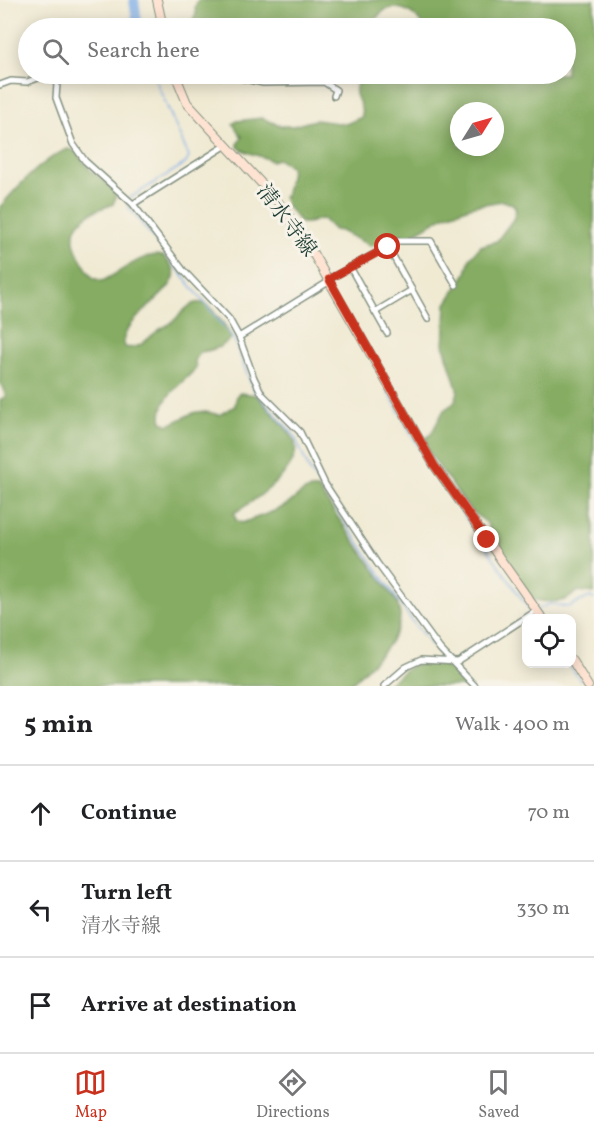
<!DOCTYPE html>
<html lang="en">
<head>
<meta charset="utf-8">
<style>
  body { margin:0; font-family:Vollkorn,"Noto Serif JP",serif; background:#f2f2f2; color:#202124 }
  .controls { position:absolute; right:18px; bottom:18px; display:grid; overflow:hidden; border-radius:12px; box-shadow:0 3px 15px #0003 }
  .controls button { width:54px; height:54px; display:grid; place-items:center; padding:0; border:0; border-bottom:2px solid #e0e0e0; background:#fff; color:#202124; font:30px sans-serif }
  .compass { position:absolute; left:450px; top:102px; width:54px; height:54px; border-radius:50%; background:#fff; box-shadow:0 3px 15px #0003; rotate:53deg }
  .stop { position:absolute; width:18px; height:18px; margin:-14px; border:4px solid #c8321e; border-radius:50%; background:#fff }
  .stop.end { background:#c8321e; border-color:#fff; box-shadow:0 2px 6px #0008 }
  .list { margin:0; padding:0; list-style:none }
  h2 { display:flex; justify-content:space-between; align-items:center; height:78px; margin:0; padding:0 24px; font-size:26px }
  h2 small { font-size:20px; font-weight:400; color:#757577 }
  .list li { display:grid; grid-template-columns:39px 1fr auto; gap:18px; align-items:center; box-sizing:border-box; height:96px; padding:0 24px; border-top:2px solid #e0e0e0 }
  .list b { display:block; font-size:22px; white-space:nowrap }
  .list p { margin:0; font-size:20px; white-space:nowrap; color:#757577 }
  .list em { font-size:20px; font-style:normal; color:#757577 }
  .icon { flex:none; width:33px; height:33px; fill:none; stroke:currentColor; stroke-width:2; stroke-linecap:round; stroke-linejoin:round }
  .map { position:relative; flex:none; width:594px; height:686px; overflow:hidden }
  .search { position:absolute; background:#fff; box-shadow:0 3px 15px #0003; left:18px; right:18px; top:18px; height:66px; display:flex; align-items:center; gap:15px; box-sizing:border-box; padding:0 21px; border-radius:33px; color:#757577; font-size:22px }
  .sheet { height:366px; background:#fff }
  nav { display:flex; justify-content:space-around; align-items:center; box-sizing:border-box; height:84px; border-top:2px solid #e0e0e0; background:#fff; font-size:16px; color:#757577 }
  nav a { display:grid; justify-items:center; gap:3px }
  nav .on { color:#c8321e }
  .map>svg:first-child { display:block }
  .forest { fill:#85ac62; stroke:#52744b; stroke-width:1.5; fill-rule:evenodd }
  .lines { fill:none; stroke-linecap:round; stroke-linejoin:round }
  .stream { stroke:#7bace7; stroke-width:1.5 }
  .river { stroke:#7bace7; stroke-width:10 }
  .street-casing { stroke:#889484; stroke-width:8 }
  .secondary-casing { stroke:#889484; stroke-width:10 }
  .street { stroke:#fff; stroke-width:5 }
  .secondary { stroke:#fee3d2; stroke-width:8 }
  .route { stroke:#c8321e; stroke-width:8 }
  .labels { text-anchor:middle; stroke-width:6; stroke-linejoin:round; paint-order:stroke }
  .street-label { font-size:21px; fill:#1f3d34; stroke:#f7f3e8 }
</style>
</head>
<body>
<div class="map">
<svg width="594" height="686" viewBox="0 0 594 686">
  <rect width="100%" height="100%" fill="#f7f3e8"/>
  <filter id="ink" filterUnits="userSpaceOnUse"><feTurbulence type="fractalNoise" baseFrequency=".0167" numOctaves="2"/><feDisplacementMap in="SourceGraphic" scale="12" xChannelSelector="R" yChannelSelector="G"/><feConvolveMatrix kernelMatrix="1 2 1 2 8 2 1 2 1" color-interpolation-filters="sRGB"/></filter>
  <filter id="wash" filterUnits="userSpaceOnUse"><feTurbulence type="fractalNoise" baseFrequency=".008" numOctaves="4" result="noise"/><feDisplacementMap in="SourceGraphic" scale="24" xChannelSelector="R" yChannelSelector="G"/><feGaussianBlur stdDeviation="1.35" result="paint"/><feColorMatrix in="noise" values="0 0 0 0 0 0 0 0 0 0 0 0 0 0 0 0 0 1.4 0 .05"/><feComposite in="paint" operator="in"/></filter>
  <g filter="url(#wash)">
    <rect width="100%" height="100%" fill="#f0ead3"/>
    <g class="forest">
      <path d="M198,0H594V593L579,591C574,593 571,597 567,599C559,603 541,602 533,599L499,553L487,523L470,510L433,458L423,441L431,434L444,410L454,403L458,392L444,346L446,304L466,273L470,258L481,246L497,241L514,218L516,209L513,204L502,201L473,206L444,216L414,234L397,237L371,246L341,231L334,230L323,219C314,219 313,224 301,223L286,205L284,197C287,193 291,172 291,167L278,159L272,161C261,155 248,155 238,147V143L242,137L233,124L237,121L262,118L281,126H293L315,120L346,124L362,117C363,96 347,98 362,74H566V28H424C414,7 387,0 376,19L360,28H191L190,25L196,14L195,7ZM459,111H495V147H459Z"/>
      <path d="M68,149L75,151L91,171L111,187L116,197L113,204C107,207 101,208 95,211C59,230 76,253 93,278L102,281C121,273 143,251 163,256C167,260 173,266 174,271C181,291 114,322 125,347C138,351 147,339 156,332C161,328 167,326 172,322C180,316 191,299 202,303C208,304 213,310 216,315C223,322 228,328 231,338C222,348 213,350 200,352L195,361L196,368C184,383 156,398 162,422L168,425C193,415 191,407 219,415L235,406L237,395L240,393L257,395C267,409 284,424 293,438C308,466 254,501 234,513L236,520L242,523C257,517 274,513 288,504C298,497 304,487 318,489L397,602C398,607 400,612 400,616C399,642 366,669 348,686H0V400L6,396L0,382V207C17,187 44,158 68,149Z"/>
      <path d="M421,661C449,664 447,667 466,686H386L405,670Z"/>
    </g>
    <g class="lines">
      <g class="stream">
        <path d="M130,198L186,163L189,157L153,74"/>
        <path d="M129,202L127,205L234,340L253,389L294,435L309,469L412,621L443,659"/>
        <path d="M291,308L328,286"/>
        <path d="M387,390L424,457L535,618"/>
        <path d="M538,609L550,604L568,607L590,597L594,599"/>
        <path d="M456,659L490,638"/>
        <path d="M446,663L468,686"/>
        <path d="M568,664L580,680"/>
      </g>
      <path class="river" d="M134,0L138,28"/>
    </g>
  </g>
  <g filter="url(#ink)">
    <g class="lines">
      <g class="street-casing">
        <g id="street">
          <path d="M142,28L161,20"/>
          <path d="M53,74L57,84L56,98L73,144L85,161L133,204L183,270L229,319L239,337L254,378L262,394L300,432L325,484L377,563L440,649L475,686"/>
          <path d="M175,74L236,77L263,83L324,82L336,90L334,96"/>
          <path d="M0,85L11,81L27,82L49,74"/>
          <path d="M133,204L225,146"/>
          <path d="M388,247L428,319"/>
          <path d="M350,267L387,333"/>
          <path d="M329,279L398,241H431L456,285"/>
          <path d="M375,312L412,290"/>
          <path d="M239,337L330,281"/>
          <path d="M384,686L406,667L421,660L458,662L536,611"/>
        </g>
      </g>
      <g class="secondary-casing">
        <g id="secondary">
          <path d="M157,0L163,28"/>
          <path d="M175,74L187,103L275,198L302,234L434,465L542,618"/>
          <path d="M572,660L588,686"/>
        </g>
      </g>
      <use href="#street" class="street"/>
      <use href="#secondary" class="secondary"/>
    </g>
  </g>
  <g class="lines" filter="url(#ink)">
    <path class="route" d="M388,247L329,279L434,465L487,540"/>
  </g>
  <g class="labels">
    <g class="street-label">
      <text transform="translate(287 220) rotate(53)" y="7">清水寺線</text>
    </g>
  </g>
</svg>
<div class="controls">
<button><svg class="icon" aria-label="locate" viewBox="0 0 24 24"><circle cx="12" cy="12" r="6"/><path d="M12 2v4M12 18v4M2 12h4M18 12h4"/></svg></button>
</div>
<svg class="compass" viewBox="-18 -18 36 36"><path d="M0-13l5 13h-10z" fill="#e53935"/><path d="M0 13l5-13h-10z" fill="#757577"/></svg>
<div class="stop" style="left:388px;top:247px"></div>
<div class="stop end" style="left:487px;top:540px"></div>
<div class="search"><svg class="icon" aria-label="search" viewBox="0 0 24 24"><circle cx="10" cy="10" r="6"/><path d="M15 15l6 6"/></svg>Search here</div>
</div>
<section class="sheet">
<h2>5 min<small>Walk · 400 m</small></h2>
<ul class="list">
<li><svg class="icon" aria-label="ahead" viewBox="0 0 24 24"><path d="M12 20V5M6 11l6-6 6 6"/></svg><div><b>Continue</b></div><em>70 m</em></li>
<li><svg class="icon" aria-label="left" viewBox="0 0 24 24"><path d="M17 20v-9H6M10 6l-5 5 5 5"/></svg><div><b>Turn left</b><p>清水寺線</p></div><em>330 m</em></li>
<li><svg class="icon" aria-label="arrive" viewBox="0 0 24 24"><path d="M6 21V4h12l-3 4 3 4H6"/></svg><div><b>Arrive at destination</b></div></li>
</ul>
</section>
<nav>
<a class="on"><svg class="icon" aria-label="map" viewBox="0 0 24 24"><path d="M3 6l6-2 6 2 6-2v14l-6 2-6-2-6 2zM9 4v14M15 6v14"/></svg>Map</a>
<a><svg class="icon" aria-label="directions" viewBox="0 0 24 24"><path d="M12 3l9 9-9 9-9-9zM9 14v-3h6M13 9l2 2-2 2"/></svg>Directions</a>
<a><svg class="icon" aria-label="saved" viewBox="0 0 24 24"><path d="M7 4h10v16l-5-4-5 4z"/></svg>Saved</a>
</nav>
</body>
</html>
